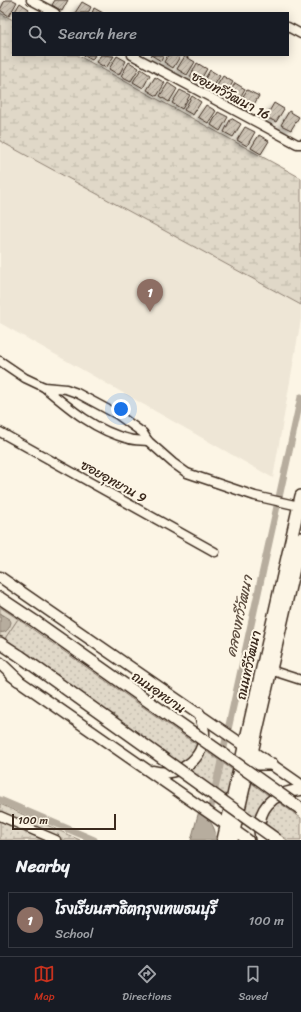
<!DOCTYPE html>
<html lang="en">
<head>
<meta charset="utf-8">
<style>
  body { margin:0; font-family:Sriracha,"Playpen Sans Thai",sans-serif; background:#242831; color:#f1f3f6 }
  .scale { position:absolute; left:12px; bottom:10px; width:104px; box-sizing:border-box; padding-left:4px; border:2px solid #3b2a1e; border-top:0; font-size:11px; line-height:14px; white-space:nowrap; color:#3b2a1e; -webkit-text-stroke:3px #fcf5e5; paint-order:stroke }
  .you { position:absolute; left:121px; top:409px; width:14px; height:14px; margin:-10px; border:3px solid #fff; border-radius:50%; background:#1a73e8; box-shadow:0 0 0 6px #1a73e833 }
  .badge { display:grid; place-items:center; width:26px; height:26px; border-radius:50%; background:#c8321e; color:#fff; font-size:13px; font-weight:700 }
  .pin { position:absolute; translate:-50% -33px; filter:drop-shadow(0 1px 2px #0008) }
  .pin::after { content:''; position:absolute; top:21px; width:14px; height:12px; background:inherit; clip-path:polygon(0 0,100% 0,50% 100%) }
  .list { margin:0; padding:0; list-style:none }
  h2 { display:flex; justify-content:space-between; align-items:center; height:52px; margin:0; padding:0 16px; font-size:17px }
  h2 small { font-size:13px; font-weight:400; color:#9ea1a6 }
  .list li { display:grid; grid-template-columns:26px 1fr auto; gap:12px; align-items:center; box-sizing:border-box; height:56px; margin:0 8px 8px; padding:0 8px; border:1px solid #363941; border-radius:0px }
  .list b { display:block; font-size:15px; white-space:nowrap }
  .list p { margin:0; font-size:13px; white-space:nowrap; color:#9ea1a6 }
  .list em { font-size:13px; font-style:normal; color:#9ea1a6 }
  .icon { flex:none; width:22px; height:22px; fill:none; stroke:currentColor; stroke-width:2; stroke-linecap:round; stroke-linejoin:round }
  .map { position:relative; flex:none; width:301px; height:840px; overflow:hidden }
  .search { position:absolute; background:#171b24; box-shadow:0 2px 10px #0003; left:12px; right:12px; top:12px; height:44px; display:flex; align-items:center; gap:10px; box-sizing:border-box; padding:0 14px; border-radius:0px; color:#9ea1a6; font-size:15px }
  .sheet { height:116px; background:#171b24 }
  nav { display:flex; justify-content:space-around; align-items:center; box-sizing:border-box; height:56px; border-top:1px solid #363941; background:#171b24; font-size:11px; color:#9ea1a6 }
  nav a { display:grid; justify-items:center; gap:2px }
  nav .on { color:#c8321e }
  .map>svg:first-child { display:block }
  .built { fill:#eee6d6 }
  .grass { fill:url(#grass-tufts); stroke:#8e8173 }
  .wetland { fill:url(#wetland-marsh); stroke:#8e8173 }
  .garden { fill:url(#garden-dots); stroke:#8e8173 }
  .water { fill:#b7ad9e; stroke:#85796b }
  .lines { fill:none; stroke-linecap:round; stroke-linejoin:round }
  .canal { stroke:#b7ad9e; stroke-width:7 }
  .building { fill:url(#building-hatch); stroke:#3b2a1e; filter:url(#shadow) }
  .minor-casing { stroke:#3b2a1e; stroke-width:11 }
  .tertiary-casing { stroke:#3b2a1e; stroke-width:13 }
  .secondary-casing { stroke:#3b2a1e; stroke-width:14 }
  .minor { stroke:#fcf5e5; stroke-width:8 }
  .tertiary { stroke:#fcf5e5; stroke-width:10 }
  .secondary { stroke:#fcf5e5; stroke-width:11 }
  .secondary-bridge-casing { stroke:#3b2a1e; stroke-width:14; stroke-linecap:butt }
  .secondary-bridge { stroke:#fcf5e5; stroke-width:11 }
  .labels { text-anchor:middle; stroke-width:4; stroke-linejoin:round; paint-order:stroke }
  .street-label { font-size:13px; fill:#3b2a1e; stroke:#fcf5e5 }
  .water-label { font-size:14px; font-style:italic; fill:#605144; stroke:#fcf5e5 }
</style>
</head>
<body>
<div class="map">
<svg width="301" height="840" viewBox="0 0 301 840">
  <defs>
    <pattern id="grass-tufts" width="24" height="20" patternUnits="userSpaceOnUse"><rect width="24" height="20" fill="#e0d8c8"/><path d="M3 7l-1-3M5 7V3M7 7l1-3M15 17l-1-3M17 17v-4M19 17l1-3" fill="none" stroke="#c1baab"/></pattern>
    <pattern id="wetland-marsh" width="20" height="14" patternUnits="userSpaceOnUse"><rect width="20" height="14" fill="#e0d8c8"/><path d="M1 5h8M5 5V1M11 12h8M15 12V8" fill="none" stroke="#c1baab"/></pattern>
    <pattern id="garden-dots" width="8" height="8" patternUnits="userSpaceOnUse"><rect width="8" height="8" fill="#e0d8c8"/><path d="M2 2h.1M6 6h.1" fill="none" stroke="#c1baab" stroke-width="1.8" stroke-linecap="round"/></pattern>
    <pattern id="building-hatch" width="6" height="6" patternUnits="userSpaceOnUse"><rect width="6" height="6" fill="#ccc2b3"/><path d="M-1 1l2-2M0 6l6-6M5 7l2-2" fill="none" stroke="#b0a79a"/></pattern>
    <filter id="shadow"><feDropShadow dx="-3.5" dy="3.5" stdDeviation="2" flood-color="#0004"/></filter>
  </defs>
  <rect width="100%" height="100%" fill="#fcf5e5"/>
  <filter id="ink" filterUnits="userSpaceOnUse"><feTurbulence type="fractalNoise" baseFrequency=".025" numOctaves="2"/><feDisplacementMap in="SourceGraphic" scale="8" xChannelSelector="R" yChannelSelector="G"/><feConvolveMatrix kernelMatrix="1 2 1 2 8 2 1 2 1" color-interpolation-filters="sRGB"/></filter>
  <g filter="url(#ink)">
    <path class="built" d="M0,138L301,305V319L273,478L0,323Z"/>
    <path class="grass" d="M0,607L18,619L4,640L0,638V632L1,633L10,619L0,613Z"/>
    <path class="wetland" d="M0,13L13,20V55H77L301,178V305L0,141Z"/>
    <g class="garden">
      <path d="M18,619L301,818V840H287L4,640Z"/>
      <path d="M0,804L80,840H0Z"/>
    </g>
    <g class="water">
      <path d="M0,613L10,620L11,622C10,628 6,634 0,632Z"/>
      <path d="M199,811C209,819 216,826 216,840H191Z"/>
    </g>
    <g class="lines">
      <g class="canal">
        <path d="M0,800L94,840"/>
        <path d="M209,816L301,397"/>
      </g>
    </g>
    <g class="building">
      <path d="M5,0H13L17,2L9,16L0,10Z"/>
      <path d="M55,0H68L62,11L52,5Z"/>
      <path d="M82,2L91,7L88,13H75Z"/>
      <path d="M20,3L29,9L27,13H14Z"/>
      <path d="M94,8L103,13H92Z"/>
      <path d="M83,55H95L92,60Z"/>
      <path d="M101,55L114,56L106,68L96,62Z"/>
      <path d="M151,55H164L161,61Z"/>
      <path d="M168,55H181L173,68L164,62Z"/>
      <path d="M117,56L126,61L119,75L109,69Z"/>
      <path d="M185,56L195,62L187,75L177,69Z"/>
      <path d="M129,62L139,68L131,81L121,76Z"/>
      <path d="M197,63L207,69L199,82L190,77Z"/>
      <path d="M141,69L150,75L143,88L133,82Z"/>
      <path d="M210,70L220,76L212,89L202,84Z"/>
      <path d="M223,76L233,82L225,95L215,89Z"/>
      <path d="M155,77L165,83L157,96L147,90Z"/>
      <path d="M168,83L177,89L169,102L160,96Z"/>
      <path d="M235,83L245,89L237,102L228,96Z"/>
      <path d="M180,90L190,95L182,109L172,103Z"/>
      <path d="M247,90L259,96L251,109L239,103Z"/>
      <path d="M192,96L201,102L193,115L184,110Z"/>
      <path d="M274,103L284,109L276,122L266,117Z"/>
      <path d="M206,105L216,111L208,123L198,117Z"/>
      <path d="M289,111L299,117L291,130L281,125Z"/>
      <path d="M218,112L228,117L220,131L211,125Z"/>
      <path d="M231,118L241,124L233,137L224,132Z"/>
      <path d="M245,127L255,132L247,146L237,140Z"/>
      <path d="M259,135L269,141L261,154L251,148Z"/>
    </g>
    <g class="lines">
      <g class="minor-casing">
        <g id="minor">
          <path d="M31,0L55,13"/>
          <path d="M288,27L301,34"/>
          <path d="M132,55L297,144H301"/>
          <path d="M0,361L25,378L44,387L66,389L77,393L118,415L143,433L148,441L173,463L187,473L255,496L299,506"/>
          <path d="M44,387C70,409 96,431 129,439C135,441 142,440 148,441"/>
          <path d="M0,432L215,552"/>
          <path d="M270,670L301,680"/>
          <path d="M0,816L56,840"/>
        </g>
      </g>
      <g class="tertiary-casing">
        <g id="tertiary">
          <path d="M0,577L301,785"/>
          <path d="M12,676L248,840"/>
          <path d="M153,771C179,778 205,759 204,732C203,726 201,719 199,713"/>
          <path d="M261,840C254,810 272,792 301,790"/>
        </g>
      </g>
      <g class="secondary-casing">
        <g id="secondary">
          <path d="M0,598L36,622"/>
          <path d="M0,643L20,656"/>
          <path d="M0,663L18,680"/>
          <path d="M248,768L256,764H272"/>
          <path d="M223,840L301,496"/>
          <path d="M232,840L301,538"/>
        </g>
      </g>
      <use href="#minor" class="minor"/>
      <use href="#tertiary" class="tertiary"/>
      <use href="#secondary" class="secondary"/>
      <g class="secondary-bridge-casing">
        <g id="secondary-bridge">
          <path d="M36,622L301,809"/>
          <path d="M20,656L277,840"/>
        </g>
      </g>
      <use href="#secondary-bridge" class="secondary-bridge"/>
    </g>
  </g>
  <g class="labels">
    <g class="street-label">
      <text transform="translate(231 95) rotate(28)" y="5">ซอยทวีวัฒนา 16</text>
      <text transform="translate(114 481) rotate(29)" y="5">ซอยอุทยาน 9</text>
      <text transform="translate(248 665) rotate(-77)" y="5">ถนนทวีวัฒนา</text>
      <text transform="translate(159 692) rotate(35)" y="5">ถนนอุทยาน</text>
    </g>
    <g class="water-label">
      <text transform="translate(239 616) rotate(-78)" y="5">คลองทวีวัฒนา</text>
    </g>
  </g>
</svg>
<div class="scale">100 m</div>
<div class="you"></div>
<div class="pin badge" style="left:150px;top:312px;background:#8d6e63">1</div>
<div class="search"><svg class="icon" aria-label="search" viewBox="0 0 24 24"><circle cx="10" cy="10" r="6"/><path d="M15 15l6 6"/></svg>Search here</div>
</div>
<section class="sheet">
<h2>Nearby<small></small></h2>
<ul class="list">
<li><span class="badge" style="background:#8d6e63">1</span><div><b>โรงเรียนสาธิตกรุงเทพธนบุรี</b><p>School</p></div><em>100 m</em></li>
</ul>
</section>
<nav>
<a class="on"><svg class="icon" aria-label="map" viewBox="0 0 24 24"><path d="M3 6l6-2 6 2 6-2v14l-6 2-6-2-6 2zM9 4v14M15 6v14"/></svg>Map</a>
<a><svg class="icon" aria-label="directions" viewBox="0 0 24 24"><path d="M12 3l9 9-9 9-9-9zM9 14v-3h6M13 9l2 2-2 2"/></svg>Directions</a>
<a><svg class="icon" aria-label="saved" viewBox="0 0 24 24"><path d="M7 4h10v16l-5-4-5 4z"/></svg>Saved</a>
</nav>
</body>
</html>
